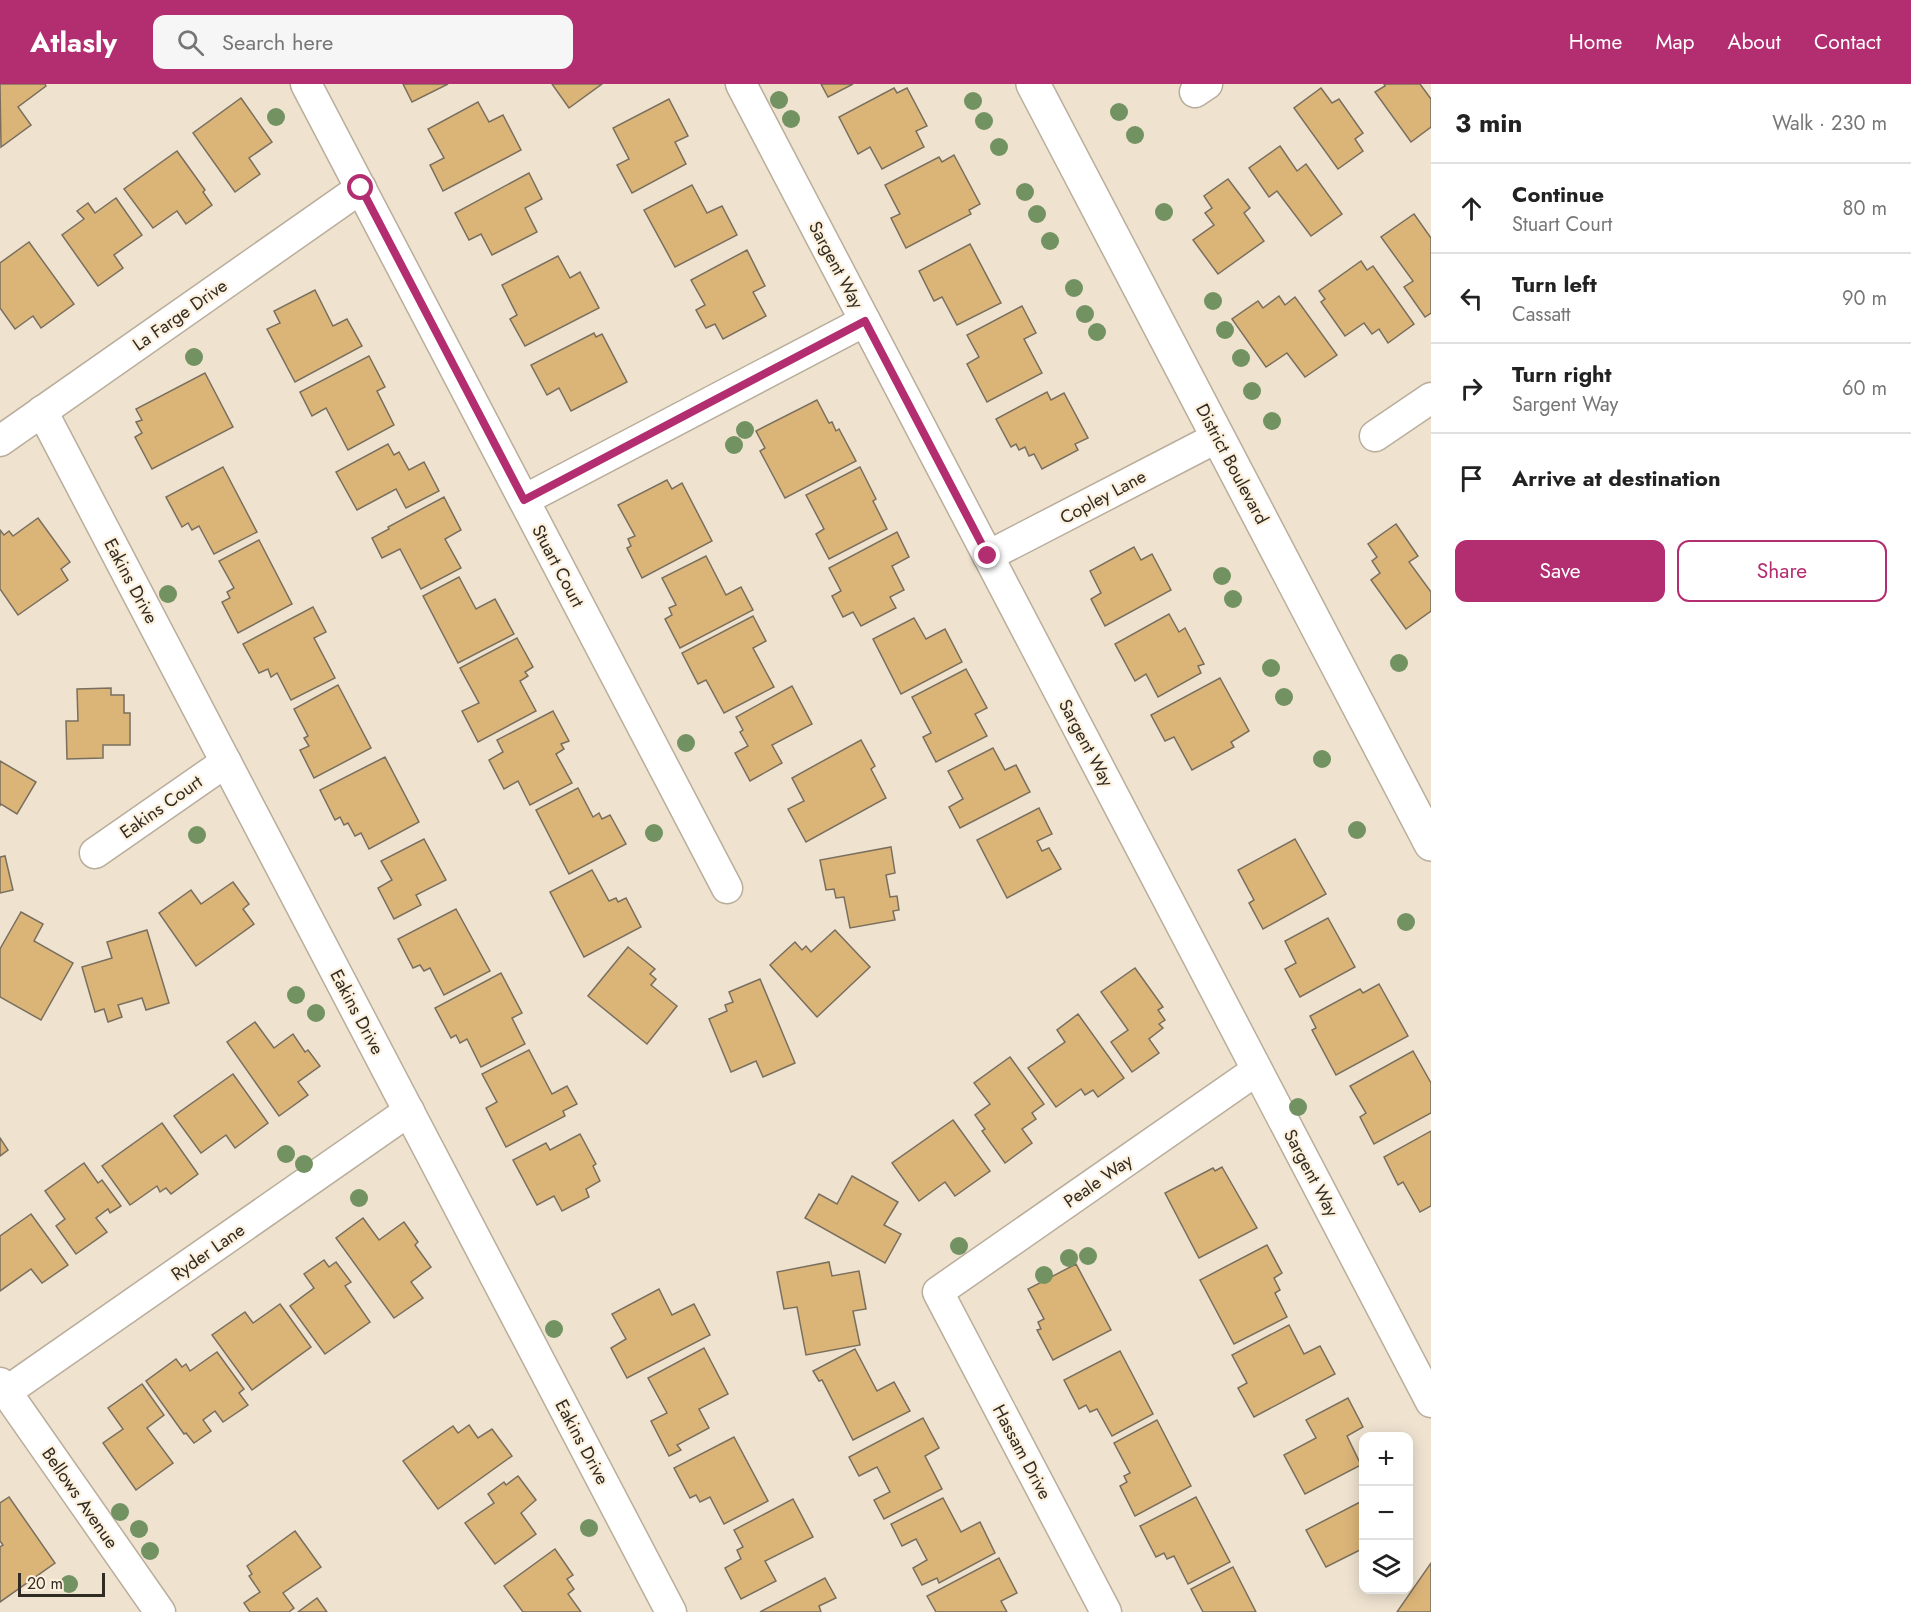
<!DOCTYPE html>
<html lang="en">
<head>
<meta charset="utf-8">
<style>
  body { margin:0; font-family:Jost,sans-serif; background:#f6f6f6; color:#222 }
  .controls { position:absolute; right:18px; bottom:18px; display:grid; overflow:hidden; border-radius:12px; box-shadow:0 3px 15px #0003 }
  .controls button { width:54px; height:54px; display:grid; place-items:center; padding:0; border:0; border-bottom:2px solid #e0e0e0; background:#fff; color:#222; font:30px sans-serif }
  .scale { position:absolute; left:18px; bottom:15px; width:87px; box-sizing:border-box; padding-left:6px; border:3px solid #302c24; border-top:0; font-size:16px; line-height:21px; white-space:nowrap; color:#302c24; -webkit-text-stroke:4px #fdf0dd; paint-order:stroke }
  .stop { position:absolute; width:18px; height:18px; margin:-14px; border:4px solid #b32d71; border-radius:50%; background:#fff }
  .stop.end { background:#b32d71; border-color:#fff; box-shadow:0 2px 6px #0008 }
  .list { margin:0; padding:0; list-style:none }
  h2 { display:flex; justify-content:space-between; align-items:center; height:78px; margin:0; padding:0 24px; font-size:26px }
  h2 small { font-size:20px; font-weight:400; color:#767676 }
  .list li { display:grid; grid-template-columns:39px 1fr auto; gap:18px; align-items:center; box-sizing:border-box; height:90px; padding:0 24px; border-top:2px solid #e0e0e0 }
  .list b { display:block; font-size:22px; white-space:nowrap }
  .list p { margin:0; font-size:20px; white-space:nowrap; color:#767676 }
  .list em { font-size:20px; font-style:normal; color:#767676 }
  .actions { display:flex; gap:12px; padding:18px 24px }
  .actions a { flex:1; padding:14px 0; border:2px solid #b32d71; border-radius:12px; text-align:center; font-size:21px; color:#b32d71 }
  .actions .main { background:#b32d71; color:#fff }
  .icon { flex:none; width:33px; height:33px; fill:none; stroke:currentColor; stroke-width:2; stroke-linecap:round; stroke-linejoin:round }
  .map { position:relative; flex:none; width:1431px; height:1528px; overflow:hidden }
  header { display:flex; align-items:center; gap:36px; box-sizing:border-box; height:84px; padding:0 30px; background:#b32d71; color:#fff }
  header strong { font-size:28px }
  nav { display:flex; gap:33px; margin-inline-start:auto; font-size:21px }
  .search { width:420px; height:54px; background:#f6f6f6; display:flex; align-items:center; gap:15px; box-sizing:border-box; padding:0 21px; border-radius:12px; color:#767676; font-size:22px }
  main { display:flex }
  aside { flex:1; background:#fff }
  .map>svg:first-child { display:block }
  .building { fill:#dbb478; stroke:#7a6f5e; stroke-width:1.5 }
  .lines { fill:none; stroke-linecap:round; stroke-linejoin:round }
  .street-casing { stroke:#b9ad9b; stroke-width:33 }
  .secondary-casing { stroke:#b9ad9b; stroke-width:36 }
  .street { stroke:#fff; stroke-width:30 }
  .secondary { stroke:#fff; stroke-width:33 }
  .tree { fill:#729261 }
  .route { stroke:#b32d71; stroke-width:8 }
  .labels { text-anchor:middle; stroke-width:4.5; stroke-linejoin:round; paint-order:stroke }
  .street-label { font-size:18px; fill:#302c24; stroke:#fdf0dd }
</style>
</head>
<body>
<header>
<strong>Atlasly</strong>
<div class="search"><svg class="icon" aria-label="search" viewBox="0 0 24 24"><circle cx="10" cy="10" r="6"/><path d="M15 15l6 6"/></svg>Search here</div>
<nav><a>Home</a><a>Map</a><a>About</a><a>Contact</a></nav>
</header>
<main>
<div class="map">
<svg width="1431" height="1528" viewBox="0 0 1431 1528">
  <rect width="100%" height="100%" fill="#efe3d0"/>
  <g class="building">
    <path d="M0,0H45L46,2L18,23L31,41L1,63Z"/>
    <path d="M403,0H448L412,18Z"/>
    <path d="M552,0H602L569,24Z"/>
    <path d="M821,0H853L828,13Z"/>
    <path d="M1384,0H1420L1431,15V43L1411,58L1375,8L1385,2Z"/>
    <path d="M894,4L897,9L907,4L927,42L916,47L924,63L882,85L870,63L858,70L839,33Z"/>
    <path d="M1321,4L1332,19L1339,15L1363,49L1355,55L1363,67L1338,85L1294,24Z"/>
    <path d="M241,14L272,58L249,74L260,90L235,108L193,49Z"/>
    <path d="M669,15L688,52L675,58L686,80L632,109L617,81L629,75L613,44Z"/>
    <path d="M478,18L489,38L503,31L521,66L443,107L430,81L444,74L428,45Z"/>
    <path d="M1280,62L1297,87L1306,80L1342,130L1311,152L1277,107L1269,113L1249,84Z"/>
    <path d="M177,67L205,106L203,108L212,121L186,140L177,127L153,144L124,105Z"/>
    <path d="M954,71L980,120L969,126L971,130L906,164L891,134L900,130L885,101L939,73L942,78Z"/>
    <path d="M529,89L542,115L525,124L537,148L492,171L481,150L469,156L455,129Z"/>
    <path d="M1228,95L1250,124L1244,129L1264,157L1218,190L1193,156L1214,141L1205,129L1212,124L1204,112Z"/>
    <path d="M692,101L707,129L722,122L737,151L675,183L644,126Z"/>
    <path d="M116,114L142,151L114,171L123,184L98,202L62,151L84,135L77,127L88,119L95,129Z"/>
    <path d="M1414,130L1431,154V229L1425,233L1404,203L1413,197L1381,153Z"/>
    <path d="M29,158L74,220L41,244L33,232L15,245L0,224V179Z"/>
    <path d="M970,160L1001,219L957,241L942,213L934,217L919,187Z"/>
    <path d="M747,166L765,202L753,208L766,232L723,255L715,240L706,244L696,226L705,221L691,196Z"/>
    <path d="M558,172L570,194L580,188L599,224L525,262L510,235L517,231L502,201Z"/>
    <path d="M1361,177L1367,186L1373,182L1414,240L1388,259L1379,245L1372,250L1364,239L1345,252L1321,218L1325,215L1319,207Z"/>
    <path d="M315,206L333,242L347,235L362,262L295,298L267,245L280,239L274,227Z"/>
    <path d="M1279,212L1285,221L1295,213L1337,271L1305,293L1287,269L1266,283L1232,235L1258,217L1263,224Z"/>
    <path d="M1022,222L1036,249L1024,255L1042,289L987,318L967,280L979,273L967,251Z"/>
    <path d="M594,249L596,253L602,250L627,298L571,327L559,304L547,311L531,281Z"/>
    <path d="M369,272L385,303L377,307L394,341L348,366L326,324L312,332L300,308Z"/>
    <path d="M205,289L233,343L152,385L135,353L142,349L136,338L142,336L136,325Z"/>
    <path d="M1047,308L1051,316L1064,309L1088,354L1075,360L1078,366L1042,385L1034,370L1029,372L1025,363L1019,366L1016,360L1011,363L996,335Z"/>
    <path d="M817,316L829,339L832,338L836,347L839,345L856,377L785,414L760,367L765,364L756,347Z"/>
    <path d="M388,360L394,371L399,368L409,386L424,378L439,407L406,424L396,405L357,426L336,388Z"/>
    <path d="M223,383L257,448L214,470L199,442L192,446L188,439L182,443L166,413Z"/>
    <path d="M860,383L876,415L873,417L887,445L829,475L816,450L824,445L806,411Z"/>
    <path d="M667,396L672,405L682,399L712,457L642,494L627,464L631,462L628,455L635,452L618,421Z"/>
    <path d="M444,413L461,446L445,455L461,484L421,505L400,465L382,474L372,454L389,445L388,443Z"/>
    <path d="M38,434L70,478L61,485L68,496L18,531L0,505V446L4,451L9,447L13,452Z"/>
    <path d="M1396,440L1418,472L1409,478L1431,508V527L1406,545L1371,496L1380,489L1372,477L1377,473L1368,460Z"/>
    <path d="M897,448L909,473L892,482L904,506L890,513L896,524L861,542L853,528L843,533L832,512L841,507L829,484Z"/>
    <path d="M259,456L292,520L238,549L222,518L230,514L227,508L234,504L219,477Z"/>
    <path d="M1134,463L1141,476L1152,470L1171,506L1105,542L1091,515L1101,509L1090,487Z"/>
    <path d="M706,472L726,511L741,503L753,526L680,564L665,535L672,531L669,524L676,521L662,494Z"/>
    <path d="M459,493L476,525L495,515L514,550L458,579L423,512Z"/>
    <path d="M313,523L326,548L314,554L335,594L291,616L277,589L271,593L268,585L259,589L243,560Z"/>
    <path d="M1169,530L1179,548L1185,544L1204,580L1198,582L1201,589L1158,613L1146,590L1135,597L1115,560Z"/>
    <path d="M753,532L766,557L753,564L774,603L724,629L706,596L698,600L682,569Z"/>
    <path d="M914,534L926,555L945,545L962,578L901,610L873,555Z"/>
    <path d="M517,554L533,583L525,588L528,592L520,597L536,627L478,658L462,627L479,619L460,584Z"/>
    <path d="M966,585L987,624L975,630L987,652L936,678L923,653L931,649L912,613Z"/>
    <path d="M1220,594L1249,647L1231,658L1234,663L1192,686L1174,653L1165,657L1151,631Z"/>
    <path d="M338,601L371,664L314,694L300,666L309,662L304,654L308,652L294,625Z"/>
    <path d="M792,602L812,640L772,661L782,679L750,697L735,669L748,662L740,648L743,646L736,633Z"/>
    <path d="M111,604V611H124V629H130V661H103V674L67,675L66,637H78L77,605Z"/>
    <path d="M553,627L569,657L561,660L564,665L556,670L572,699L530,721L518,697L504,705L489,676L503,668L497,656Z"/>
    <path d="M861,656L875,682L871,685L886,714L806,758L788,725L804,717L792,694Z"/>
    <path d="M993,664L1005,686L1016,681L1030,708L960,744L949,723L963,715L948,687Z"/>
    <path d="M385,673L419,738L369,765L361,749L355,752L348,739L344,741L340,733L335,736L320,706Z"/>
    <path d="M0,677L36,698L17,730L1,720L0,722Z"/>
    <path d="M578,704L593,733L599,729L602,735L610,731L626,760L569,790L536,726Z"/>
    <path d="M1039,724L1052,750L1037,757L1042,767L1049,764L1061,785L1007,814L977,756Z"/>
    <path d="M424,755L446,796L416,811L421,821L394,835L378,804L392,796L381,777Z"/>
    <path d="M1295,755L1326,810L1263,845L1249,819L1254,816L1238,786Z"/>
    <path d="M891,763L895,789L886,791L890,813L897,812L899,826L893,827L895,836L850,844L844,813L836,814L834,805L826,806L820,776Z"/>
    <path d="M5,772L13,806L0,809V773Z"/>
    <path d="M592,786L609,817L616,814L618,818L626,814L641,843L584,873L550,808Z"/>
    <path d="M233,798L249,820L243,825L254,840L196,882L159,829L191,806L201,820Z"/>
    <path d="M456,825L490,887L444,911L430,884L424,887L420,881L413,884L398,855Z"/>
    <path d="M21,828L43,840L34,857L73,879L41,936L0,913V865Z"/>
    <path d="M1328,834L1355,883L1300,913L1285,885L1296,879L1285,857Z"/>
    <path d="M147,846L169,919L146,926L142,914L118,921L122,933L108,938L104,925L95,928L82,883L112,874L107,858Z"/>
    <path d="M835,846L870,883L817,933L770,881L795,858L802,866L806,862L811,868Z"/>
    <path d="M628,863L655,885L650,890L656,895L651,901L677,922L647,960L588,912Z"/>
    <path d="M1135,884L1163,923L1158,926L1165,936L1159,940L1163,944L1149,955L1159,969L1132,988L1111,958L1128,946L1101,908Z"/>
    <path d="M501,889L522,929L512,934L525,960L481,983L467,955L460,959L456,951L451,954L435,924Z"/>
    <path d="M760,895L795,979L763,993L756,977L731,988L709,935L727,927L725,921L733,918L729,908Z"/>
    <path d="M1379,900L1408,952L1336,991L1312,946L1316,944L1310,932L1360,905L1363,909Z"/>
    <path d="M1078,930L1124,994L1098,1013L1093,1006L1085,1011L1081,1005L1056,1023L1028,984L1065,958L1057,946Z"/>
    <path d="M255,938L274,964L293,950L305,968L308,966L320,982L298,998L308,1011L279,1032L227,958Z"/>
    <path d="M529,966L552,1010L567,1002L577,1020L563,1027L565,1032L506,1063L486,1024L497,1018L482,990Z"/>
    <path d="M1413,967L1431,999V1029L1374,1060L1360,1033L1366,1029L1350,1002Z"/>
    <path d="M1010,973L1044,1020L1032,1029L1036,1035L1022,1045L1032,1059L1005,1079L982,1047L985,1045L975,1031L990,1020L974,999Z"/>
    <path d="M233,990L268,1039L235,1064L226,1051L201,1069L174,1032Z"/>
    <path d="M953,1036L990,1087L955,1112L945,1098L919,1117L892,1079Z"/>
    <path d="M162,1039L198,1090L171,1110L166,1104L160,1108L157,1102L130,1121L102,1082Z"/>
    <path d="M1431,1047V1122L1420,1128L1403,1098L1398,1101L1384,1073Z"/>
    <path d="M580,1050L596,1080L593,1082L600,1097L586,1105L589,1113L562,1127L554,1112L537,1121L513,1076L546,1059L550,1066Z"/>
    <path d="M0,1054L8,1066L0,1072Z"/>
    <path d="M84,1079L98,1099L102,1096L121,1122L110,1129L108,1125L96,1134L107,1148L76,1170L56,1142L65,1135L45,1107Z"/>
    <path d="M1222,1083L1257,1144L1199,1174L1165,1109L1213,1084L1215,1087Z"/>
    <path d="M852,1092L898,1118L884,1141L901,1150L885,1179L805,1134L819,1110L837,1120Z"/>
    <path d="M31,1130L68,1181L42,1199L31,1185L0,1207V1152Z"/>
    <path d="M363,1134L379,1156L404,1138L418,1158L415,1161L431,1183L411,1198L423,1214L394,1234L336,1154Z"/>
    <path d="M1267,1161L1282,1189L1274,1194L1280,1206L1275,1209L1287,1233L1234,1260L1200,1196Z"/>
    <path d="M324,1176L329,1183L336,1178L351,1198L345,1202L370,1238L325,1270L290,1222L314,1204L304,1190Z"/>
    <path d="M829,1178L832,1192L859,1187L866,1225L853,1227L860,1261L806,1271L797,1223L784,1225L777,1188Z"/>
    <path d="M1076,1180L1111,1246L1053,1276L1037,1246L1041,1245L1038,1238L1044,1235L1028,1205Z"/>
    <path d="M659,1205L672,1231L694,1220L710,1251L627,1294L611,1264L626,1255L612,1230Z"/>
    <path d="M280,1220L311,1263L252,1306L212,1251L245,1228L253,1239Z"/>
    <path d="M1289,1241L1304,1270L1320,1262L1335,1290L1254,1333L1238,1304L1247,1299L1232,1271Z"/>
    <path d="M704,1264L728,1310L699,1325L709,1344L677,1361L681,1366L669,1372L651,1337L667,1329L648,1294Z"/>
    <path d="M855,1265L877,1307L894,1298L910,1327L853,1356L822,1296L819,1297L813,1287Z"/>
    <path d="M1120,1267L1153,1330L1112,1352L1097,1325L1090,1328L1086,1321L1079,1325L1064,1296Z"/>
    <path d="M217,1268L244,1305L239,1309L248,1321L223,1338L215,1327L203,1336L211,1347L194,1359L186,1349L184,1350L146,1297L176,1275L182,1283L186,1280L190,1287Z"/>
    <path d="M142,1300L164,1331L147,1344L173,1379L136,1406L103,1359L123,1345L108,1324Z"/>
    <path d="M1348,1314L1363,1343L1347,1352L1361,1381L1305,1410L1284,1371L1316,1354L1306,1336Z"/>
    <path d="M923,1334L939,1364L925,1372L942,1405L884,1435L874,1416L890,1408L877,1383L859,1392L849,1373Z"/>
    <path d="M1157,1336L1191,1402L1135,1432L1120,1402L1127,1398L1124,1392L1130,1389L1114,1359Z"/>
    <path d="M469,1341L478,1354L492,1345L512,1372L438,1425L403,1377L453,1342L458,1349Z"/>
    <path d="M734,1353L768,1417L724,1440L710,1413L700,1418L696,1411L690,1414L674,1384Z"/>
    <path d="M518,1392L536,1416L521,1429L536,1450L495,1480L465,1439L494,1419L488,1410L504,1398L506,1401Z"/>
    <path d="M9,1413L55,1479L0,1518V1463L3,1461L0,1457V1419Z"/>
    <path d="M1196,1413L1230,1478L1188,1500L1174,1472L1167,1475L1164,1469L1156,1473L1140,1442Z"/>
    <path d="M943,1414L961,1448L980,1438L995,1469L939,1499L937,1494L922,1501L913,1484L927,1476L916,1455L902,1462L891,1440Z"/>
    <path d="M793,1415L813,1453L765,1477L776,1497L741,1515L725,1484L741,1475L737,1466L743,1463L734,1446Z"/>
    <path d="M1364,1416V1464L1326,1483L1306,1446Z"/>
    <path d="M295,1447L321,1483L283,1509L294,1524L289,1528H250L244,1519L260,1508L249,1492L252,1490L247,1482Z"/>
    <path d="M555,1465L573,1491L567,1495L574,1505L568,1510L581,1528H523L504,1502Z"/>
    <path d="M999,1474L1017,1509L1001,1517L1007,1528H936L927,1512Z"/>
    <path d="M1431,1479V1528H1397Z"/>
    <path d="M1233,1483L1256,1528H1203L1191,1505Z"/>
    <path d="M825,1494L836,1514L819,1522L821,1528H760Z"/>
    <path d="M317,1514L327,1528H298Z"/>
  </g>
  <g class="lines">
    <g class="street-casing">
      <g id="street">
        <path d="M306,0L727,804"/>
        <path d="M741,0L1431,1318"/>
        <path d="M1195,8L1207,0"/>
        <path d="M42,327L671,1528"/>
        <path d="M1375,352L1431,314"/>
        <path d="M0,357L361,104"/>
        <path d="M524,416L865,237"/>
        <path d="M988,472L1218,353"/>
        <path d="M95,769L226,678"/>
        <path d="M0,1299L160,1528"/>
        <path d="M6,1308L409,1027"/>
        <path d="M1106,1528L938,1208L1257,986"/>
      </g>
    </g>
    <g class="secondary-casing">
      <path id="secondary" d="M1033,0L1431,760"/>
    </g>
    <use href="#street" class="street"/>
    <use href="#secondary" class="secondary"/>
  </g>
  <g class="tree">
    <circle cx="779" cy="16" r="9"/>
    <circle cx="973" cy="17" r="9"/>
    <circle cx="1119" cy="28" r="9"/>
    <circle cx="276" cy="33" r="9"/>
    <circle cx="791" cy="35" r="9"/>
    <circle cx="984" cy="37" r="9"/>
    <circle cx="1135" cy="51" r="9"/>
    <circle cx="999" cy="63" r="9"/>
    <circle cx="1025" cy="108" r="9"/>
    <circle cx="1164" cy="128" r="9"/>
    <circle cx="1037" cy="130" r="9"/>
    <circle cx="1050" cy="157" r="9"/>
    <circle cx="1074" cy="204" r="9"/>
    <circle cx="1213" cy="217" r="9"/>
    <circle cx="1085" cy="230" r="9"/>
    <circle cx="1225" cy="246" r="9"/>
    <circle cx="1097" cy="248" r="9"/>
    <circle cx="194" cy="273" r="9"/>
    <circle cx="1241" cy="274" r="9"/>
    <circle cx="1252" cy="307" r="9"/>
    <circle cx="1272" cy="337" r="9"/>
    <circle cx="745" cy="346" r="9"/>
    <circle cx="734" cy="361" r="9"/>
    <circle cx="1222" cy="492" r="9"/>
    <circle cx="168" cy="510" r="9"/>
    <circle cx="1233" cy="515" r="9"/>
    <circle cx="1399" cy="579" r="9"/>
    <circle cx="1271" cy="584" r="9"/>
    <circle cx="1284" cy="613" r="9"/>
    <circle cx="686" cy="659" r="9"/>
    <circle cx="1322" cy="675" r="9"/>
    <circle cx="1357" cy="746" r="9"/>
    <circle cx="654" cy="749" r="9"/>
    <circle cx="197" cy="751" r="9"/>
    <circle cx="1406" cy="838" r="9"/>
    <circle cx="296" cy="911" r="9"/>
    <circle cx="316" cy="929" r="9"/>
    <circle cx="1298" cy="1023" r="9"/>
    <circle cx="286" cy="1070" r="9"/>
    <circle cx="304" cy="1080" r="9"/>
    <circle cx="359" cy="1114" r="9"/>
    <circle cx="959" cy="1162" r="9"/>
    <circle cx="1088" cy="1172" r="9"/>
    <circle cx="1069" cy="1174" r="9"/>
    <circle cx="1044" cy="1191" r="9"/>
    <circle cx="554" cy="1245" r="9"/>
    <circle cx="120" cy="1428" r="9"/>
    <circle cx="589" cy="1444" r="9"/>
    <circle cx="139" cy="1445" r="9"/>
    <circle cx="150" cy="1467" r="9"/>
    <circle cx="69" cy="1500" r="9"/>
  </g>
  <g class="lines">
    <path class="route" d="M361,104L524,416L865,237L988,472"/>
  </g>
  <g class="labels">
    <g class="street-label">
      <text transform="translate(836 181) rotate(62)" y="6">Sargent Way</text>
      <text transform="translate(180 231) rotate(-35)" y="6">La Farge Drive</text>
      <text transform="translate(1232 380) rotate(62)" y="6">District Boulevard</text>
      <text transform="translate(1103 413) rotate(-28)" y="6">Copley Lane</text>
      <text transform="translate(558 482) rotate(62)" y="6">Stuart Court</text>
      <text transform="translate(131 497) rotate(62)" y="6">Eakins Drive</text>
      <text transform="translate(1086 659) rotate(62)" y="6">Sargent Way</text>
      <text transform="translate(161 723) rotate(-35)" y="6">Eakins Court</text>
      <text transform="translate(357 928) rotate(62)" y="6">Eakins Drive</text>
      <text transform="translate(1311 1089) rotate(62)" y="6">Sargent Way</text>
      <text transform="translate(1098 1097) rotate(-35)" y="6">Peale Way</text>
      <text transform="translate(208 1168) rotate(-35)" y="6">Ryder Lane</text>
      <text transform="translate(582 1358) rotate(62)" y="6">Eakins Drive</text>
      <text transform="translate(1022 1368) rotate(62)" y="6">Hassam Drive</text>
      <text transform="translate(80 1414) rotate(55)" y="6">Bellows Avenue</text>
    </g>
  </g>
</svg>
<div class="controls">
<button>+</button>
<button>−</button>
<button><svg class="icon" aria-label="layers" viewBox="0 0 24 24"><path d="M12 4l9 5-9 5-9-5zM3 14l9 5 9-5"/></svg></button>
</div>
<div class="scale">20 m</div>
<div class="stop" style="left:361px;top:104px"></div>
<div class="stop end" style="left:988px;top:472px"></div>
</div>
<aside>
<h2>3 min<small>Walk · 230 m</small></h2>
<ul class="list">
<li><svg class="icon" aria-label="ahead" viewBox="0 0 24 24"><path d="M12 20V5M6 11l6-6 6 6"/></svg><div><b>Continue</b><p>Stuart Court</p></div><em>80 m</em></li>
<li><svg class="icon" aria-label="left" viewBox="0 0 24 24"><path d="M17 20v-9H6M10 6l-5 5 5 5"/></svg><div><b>Turn left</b><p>Cassatt</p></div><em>90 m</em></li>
<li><svg class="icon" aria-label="right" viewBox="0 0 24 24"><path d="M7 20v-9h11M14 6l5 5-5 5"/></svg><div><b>Turn right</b><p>Sargent Way</p></div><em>60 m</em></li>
<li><svg class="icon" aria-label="arrive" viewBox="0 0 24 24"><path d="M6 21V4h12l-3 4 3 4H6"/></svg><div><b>Arrive at destination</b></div></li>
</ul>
<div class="actions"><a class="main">Save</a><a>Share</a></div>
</aside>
</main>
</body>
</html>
